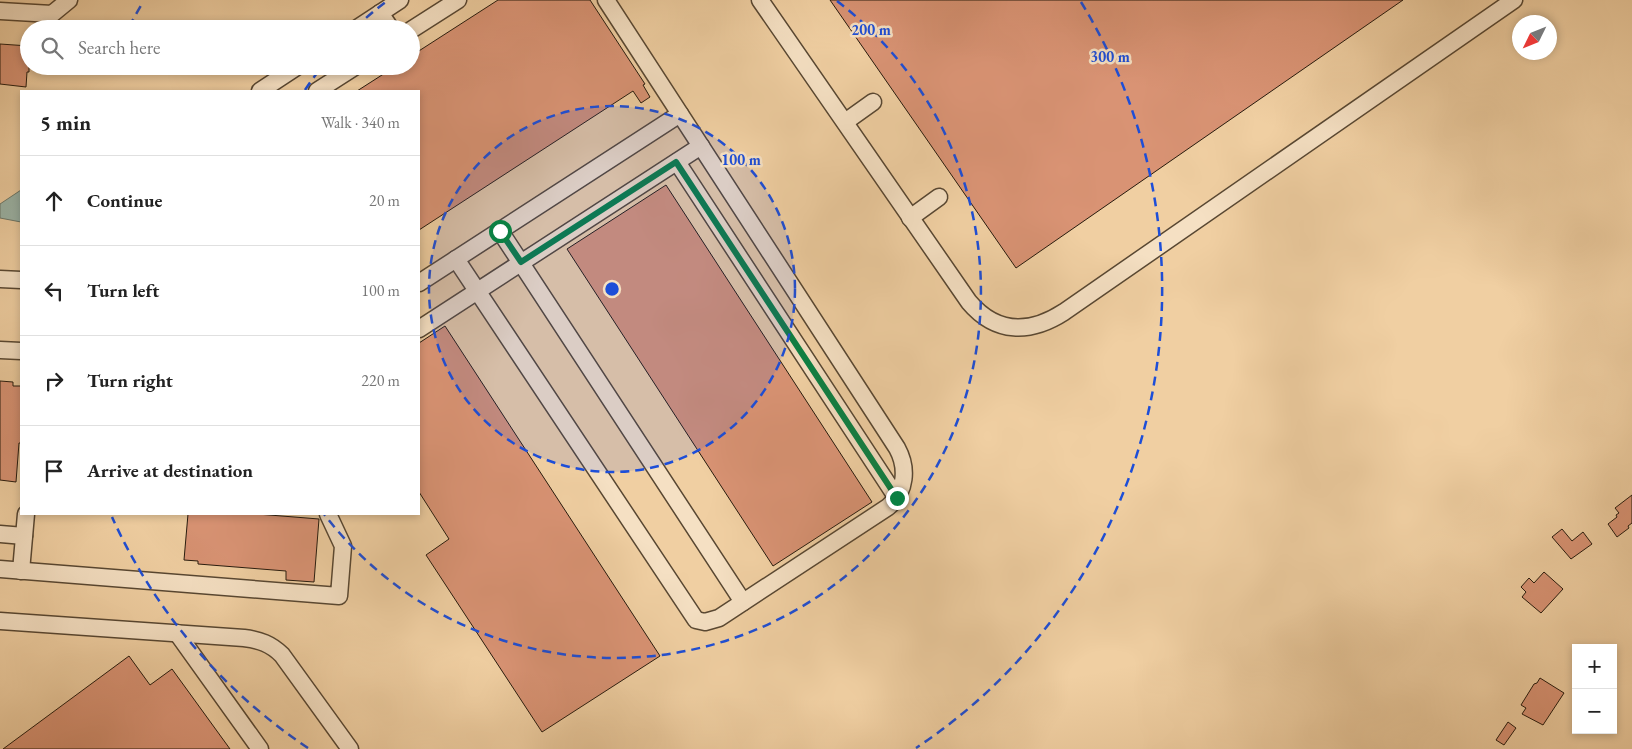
<!DOCTYPE html>
<html lang="en">
<head>
<meta charset="utf-8">
<style>
  body { margin:0; font-family:"EB Garamond",serif; background:#f6f6f6; color:#222 }
  .controls { position:absolute; right:15px; bottom:15px; display:grid; overflow:hidden; border-radius:0px; box-shadow:0 2px 8px #0003 }
  .controls button { width:45px; height:45px; display:grid; place-items:center; padding:0; border:0; border-bottom:1px solid #e0e0e0; background:#fff; color:#222; font:25px sans-serif }
  .compass { position:absolute; left:1512px; top:15px; width:45px; height:45px; border-radius:50%; background:#fff; box-shadow:0 2px 8px #0003; rotate:227deg }
  .stop { position:absolute; width:15px; height:15px; margin:-11px; border:4px solid #0b8043; border-radius:50%; background:#fff }
  .stop.end { background:#0b8043; border-color:#fff; box-shadow:0 1px 5px #0008 }
  .list { margin:0; padding:0; list-style:none }
  h2 { display:flex; justify-content:space-between; align-items:center; height:65px; margin:0; padding:0 20px; font-size:21px }
  h2 small { font-size:16px; font-weight:400; color:#767676 }
  .list li { display:grid; grid-template-columns:32px 1fr auto; gap:15px; align-items:center; box-sizing:border-box; height:90px; padding:0 20px; border-top:1px solid #e0e0e0 }
  .list b { display:block; font-size:19px; white-space:nowrap }
  .list em { font-size:16px; font-style:normal; color:#767676 }
  .icon { flex:none; width:28px; height:28px; fill:none; stroke:currentColor; stroke-width:2; stroke-linecap:round; stroke-linejoin:round }
  .map { position:relative; flex:none; width:1632px; height:749px; overflow:hidden }
  .search { position:absolute; background:#fff; box-shadow:0 2px 8px #0003; left:20px; top:20px; width:400px; height:55px; display:flex; align-items:center; gap:12px; box-sizing:border-box; padding:0 18px; border-radius:28px; color:#767676; font-size:19px }
  .panel { position:absolute; background:#fff; box-shadow:0 2px 8px #0003; left:20px; top:90px; width:400px; height:425px; border-radius:0px }
  .map>svg:first-child { display:block }
  .water { fill:#9bb6aa; stroke:#6c786b }
  .building { fill:#d99374; stroke:#261a0d }
  .lines { fill:none; stroke-linecap:round; stroke-linejoin:round }
  .minor-casing { stroke:#584732; stroke-width:19 }
  .minor { stroke:#f5e0c3; stroke-width:16 }
  .route { stroke:#0b8043; stroke-width:6 }
  .ring { fill:none; stroke:#1d4ed8; stroke-width:2.5; stroke-dasharray:9 6 }
  .centre { fill:#1d4ed8; stroke:#f5e0c3; stroke-width:2.5 }
  .ring-label { font-size:15px; text-anchor:middle; font-weight:bold; fill:#1d4ed8; stroke:#f5e0c3; stroke-width:5; stroke-linejoin:round; paint-order:stroke }
</style>
</head>
<body>
<div class="map">
<svg width="1632" height="749" viewBox="0 0 1632 749">
  <rect width="100%" height="100%" fill="#f0cfa2"/>
  <filter id="stains"><feTurbulence type="fractalNoise" baseFrequency=".004" numOctaves="4"/><feColorMatrix values="0 0 0 0 .2 0 0 0 0 .09 0 0 0 0 .02 0 0 0 .5 -.17"/></filter>
  <radialGradient id="worn" r=".72"><stop offset=".6" stop-color="#630" stop-opacity="0"/><stop offset="1" stop-color="#630" stop-opacity=".3"/></radialGradient>
  <path class="water" d="M21,190V222L0,218V204Z"/>
  <g class="building">
    <path d="M498,0H590L645,84L643,85L650,97L641,103L633,91L419,230V91H357L396,66H411V56Z"/>
    <path d="M830,0H1403L1016,268Z"/>
    <path d="M0,44L29,46V72H27L26,87L0,84Z"/>
    <path d="M666,185L872,502L773,566L567,249Z"/>
    <path d="M445,326L660,656L542,732L426,555L449,539L419,492V343Z"/>
    <path d="M0,381L13,382V386H21V443H19L16,482L0,480Z"/>
    <path d="M1632,495V523L1628,526L1629,528L1617,537L1608,524L1617,517L1616,515L1619,513L1615,508Z"/>
    <path d="M188,514H257L319,519L314,582L286,580V571L198,564V561L184,560Z"/>
    <path d="M1562,529L1572,541L1583,532L1592,544L1571,559L1552,537Z"/>
    <path d="M1544,572L1563,589L1541,613L1522,597L1526,592L1521,587L1529,578L1534,583Z"/>
    <path d="M129,656L150,685L172,669L230,749H3Z"/>
    <path d="M1540,678L1564,693L1543,725L1522,714L1526,708L1521,705L1534,684L1537,683Z"/>
    <path d="M1508,722L1516,728L1504,745L1496,740Z"/>
  </g>
  <g class="lines">
    <g class="minor-casing">
      <g id="minor">
        <path d="M760,0L969,302C996,334 1030,334 1064,312L1514,0"/>
        <path d="M0,11L52,14L69,0"/>
        <path d="M380,13L391,29"/>
        <path d="M356,29L400,0"/>
        <path d="M411,30L458,0"/>
        <path d="M260,91L298,66"/>
        <path d="M317,91L356,66"/>
        <path d="M845,122L873,102"/>
        <path d="M677,162L897,498"/>
        <path d="M910,218L939,197"/>
        <path d="M500,231L743,602"/>
        <path d="M456,259L696,620L705,622L719,618L888,507C906,492 908,468 897,448L606,0"/>
        <path d="M0,279L21,280"/>
        <path d="M419,283L680,114"/>
        <path d="M419,329L701,146"/>
        <path d="M0,350L21,351"/>
        <path d="M0,534L24,536"/>
        <path d="M0,569L339,596L343,546L328,514"/>
        <path d="M21,571L26,514"/>
        <path d="M0,621L244,638C260,640 271,644 282,655L350,749"/>
        <path d="M177,633L260,749"/>
      </g>
    </g>
    <use href="#minor" class="minor"/>
  </g>
  <g class="lines">
    <path class="route" d="M500,231L521,262L676,162L897,498"/>
  </g>
  <circle cx="612" cy="289" r="183" fill="#1d4ed8" fill-opacity=".12"/>
  <g class="ring">
    <circle cx="612" cy="289" r="183"/>
    <path d="M305 90A366 366 0 0 1 320 69M355 28A366 366 0 0 1 387 1M837 1A366 366 0 1 1 324 514"/>
    <path d="M308 748A550 550 0 0 1 112 517M129 27A550 550 0 0 1 143 2M1081 2A550 550 0 0 1 916 748"/>
  </g>
  <circle cx="612" cy="289" r="8" class="centre"/>
  <g class="ring-label">
    <text x="871" y="35">200 m</text>
    <text x="1110" y="62">300 m</text>
    <text x="741" y="165">100 m</text>
  </g>
  <rect width="100%" height="100%" filter="url(#stains)"/>
  <rect width="100%" height="100%" fill="url(#worn)"/>
</svg>
<div class="controls">
<button>+</button>
<button>−</button>
</div>
<svg class="compass" viewBox="-18 -18 36 36"><path d="M0-13l5 13h-10z" fill="#e53935"/><path d="M0 13l5-13h-10z" fill="#767676"/></svg>
<div class="stop" style="left:500px;top:231px"></div>
<div class="stop end" style="left:897px;top:498px"></div>
<div class="search"><svg class="icon" aria-label="search" viewBox="0 0 24 24"><circle cx="10" cy="10" r="6"/><path d="M15 15l6 6"/></svg>Search here</div>
<section class="panel">
<h2>5 min<small>Walk · 340 m</small></h2>
<ul class="list">
<li><svg class="icon" aria-label="ahead" viewBox="0 0 24 24"><path d="M12 20V5M6 11l6-6 6 6"/></svg><div><b>Continue</b></div><em>20 m</em></li>
<li><svg class="icon" aria-label="left" viewBox="0 0 24 24"><path d="M17 20v-9H6M10 6l-5 5 5 5"/></svg><div><b>Turn left</b></div><em>100 m</em></li>
<li><svg class="icon" aria-label="right" viewBox="0 0 24 24"><path d="M7 20v-9h11M14 6l5 5-5 5"/></svg><div><b>Turn right</b></div><em>220 m</em></li>
<li><svg class="icon" aria-label="arrive" viewBox="0 0 24 24"><path d="M6 21V4h12l-3 4 3 4H6"/></svg><div><b>Arrive at destination</b></div></li>
</ul>
</section>
</div>
</body>
</html>
